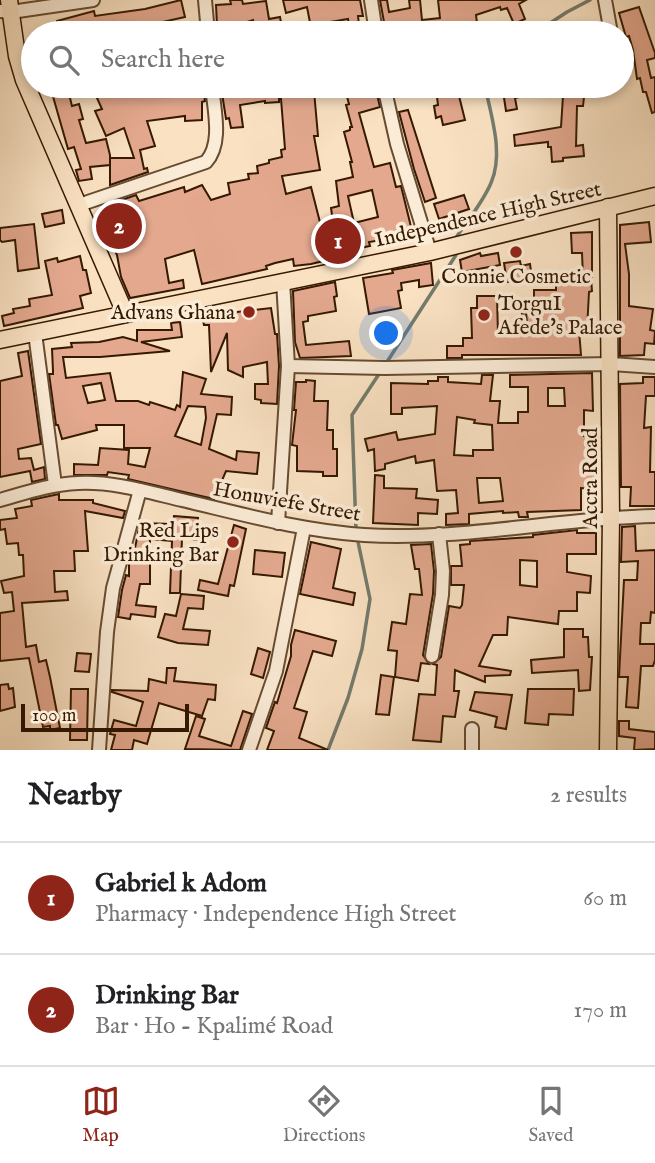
<!DOCTYPE html>
<html lang="en">
<head>
<meta charset="utf-8">
<style>
  body { margin:0; font-family:"IM FELL English",serif; background:#f2f2f2; color:#202124 }
  .scale { position:absolute; left:21px; bottom:18px; width:168px; box-sizing:border-box; padding-left:7px; border:4px solid #361901; border-top:0; font-size:19px; line-height:24px; white-space:nowrap; color:#361901; -webkit-text-stroke:5px #fbecd7; paint-order:stroke }
  .you { position:absolute; left:387px; top:334px; width:24px; height:24px; margin:-18px; border:5px solid #fff; border-radius:50%; background:#1a73e8; box-shadow:0 0 0 10px #1a73e833 }
  .badge { display:grid; place-items:center; width:46px; height:46px; border-radius:50%; background:#8f2418; color:#fff; font-size:23px; font-weight:700 }
  .pin { position:absolute; translate:-50% -50%; border:4px solid #fff; box-shadow:0 2px 7px #0006 }
  .list { margin:0; padding:0; list-style:none }
  h2 { display:flex; justify-content:space-between; align-items:center; height:91px; margin:0; padding:0 28px; font-size:30px }
  h2 small { font-size:23px; font-weight:400; color:#757577 }
  .list li { display:grid; grid-template-columns:46px 1fr auto; gap:21px; align-items:center; box-sizing:border-box; height:112px; padding:0 28px; border-top:2px solid #e0e0e0 }
  .list b { display:block; font-size:26px; white-space:nowrap }
  .list p { margin:0; font-size:23px; white-space:nowrap; color:#757577 }
  .list em { font-size:23px; font-style:normal; color:#757577 }
  .icon { flex:none; width:38px; height:38px; fill:none; stroke:currentColor; stroke-width:2; stroke-linecap:round; stroke-linejoin:round }
  .map { position:relative; flex:none; width:655px; height:750px; overflow:hidden }
  .search { position:absolute; background:#fff; box-shadow:0 4px 10px #0003; left:21px; right:21px; top:21px; height:77px; display:flex; align-items:center; gap:18px; box-sizing:border-box; padding:0 24px; border-radius:38px; color:#757577; font-size:26px }
  .sheet { height:315px; background:#fff }
  nav { display:flex; justify-content:space-around; align-items:center; box-sizing:border-box; height:98px; border-top:2px solid #e0e0e0; background:#fff; font-size:19px; color:#757577 }
  nav a { display:grid; justify-items:center; gap:4px }
  nav .on { color:#8f2418 }
  .map>svg:first-child { display:block }
  .lines { fill:none; stroke-linecap:round; stroke-linejoin:round }
  .stream { stroke:#747b6d; stroke-width:3.5 }
  .building { fill:#e3a88e; stroke:#361901; stroke-width:2; fill-rule:evenodd }
  .minor-casing { stroke:#674b31; stroke-width:16 }
  .major-casing { stroke:#361901; stroke-width:19 }
  .minor { stroke:#fbecd7; stroke-width:12 }
  .major { stroke:#f9e1c2; stroke-width:16 }
  .poi-dot { fill:#8f2418; stroke:#fbecd7; stroke-width:2.5 }
  .labels { text-anchor:middle; stroke-width:7; stroke-linejoin:round; paint-order:stroke }
  .street-label { font-size:21px; fill:#361901; stroke:#fbecd7 }
  .poi-label { font-size:21px; fill:#361901; stroke:#fbecd7; text-anchor:end }
</style>
</head>
<body>
<div class="map">
<svg width="655" height="750" viewBox="0 0 655 750">
  <rect width="100%" height="100%" fill="#f9e1c2"/>
  <filter id="stains"><feTurbulence type="fractalNoise" baseFrequency=".00286" numOctaves="4"/><feColorMatrix values="0 0 0 0 .2 0 0 0 0 .09 0 0 0 0 .02 0 0 0 .5 -.17"/></filter>
  <radialGradient id="worn" r=".72"><stop offset=".6" stop-color="#630" stop-opacity="0"/><stop offset="1" stop-color="#630" stop-opacity=".3"/></radialGradient>
  <g class="lines">
    <g class="stream">
      <path d="M535,33L567,12L590,0"/>
      <path d="M455,239C467,221 482,204 491,183C504,153 491,116 485,86"/>
      <path d="M385,365L456,255V250"/>
      <path d="M356,530L352,415L381,371"/>
      <path d="M328,750L348,698L362,649L370,599L357,537"/>
    </g>
  </g>
  <g class="building">
    <path d="M181,0L185,17L149,25L150,33H115L113,22L59,32L57,21L94,11L95,16L145,9Z"/>
    <path d="M230,0H242L243,4L266,1L269,19L280,17L283,33H255L253,20L238,25L237,23L217,25L216,5L231,4Z"/>
    <path d="M283,0H360L363,16H358L360,33H350L348,19L330,22L332,31L312,33L307,7L286,13Z"/>
    <path d="M380,0H387L389,12L410,8L409,0H420L422,20L440,18L438,0H526L519,4L525,19L514,24L507,8L501,10L500,7L476,15L477,23L444,27V33H386Z"/>
    <path d="M639,7L655,53V58L647,60L651,78L655,77V112L652,113L646,92H643L640,78L637,79L633,50L629,36L626,37L619,13Z"/>
    <path d="M50,86H67L72,106L79,104L83,119L79,120L86,143L106,139L110,155V165L90,167L92,179L79,181L76,170L81,169L74,147L68,149Z"/>
    <path d="M100,86H167L168,93L172,94L192,92L191,86H203L205,101L202,102V120L185,121V116L147,121L155,146L140,150L144,169L147,168L148,172L110,185V158H134L124,128L106,136L95,111L102,109L93,89Z"/>
    <path d="M238,86L239,92L254,89L255,93L314,91L318,136H314L320,170L282,176L286,194L311,187L324,238L335,236L331,208L339,206L336,181L353,177L350,162H352L344,132L350,130V127H352L346,105L349,104L345,89L375,86L380,107L359,113L374,167L390,163L396,187L401,186L413,235L369,242L370,246L335,253L336,258L311,264L294,266L293,259L275,263L266,266L267,269L202,284L194,250L165,259L169,283L183,280L184,288L130,298L121,277L117,255L110,239V204L136,195L139,201L184,187L185,192L202,185L211,200L230,194L228,183L249,179L248,174L258,173L257,166L269,163V160L282,157L281,150L285,149L281,99H279V102L265,103V101L240,105L243,127L231,128L229,118L226,119L221,87ZM372,190L378,217L354,223L348,196Z"/>
    <path d="M525,86H552V90L515,98L517,109L506,111L503,91Z"/>
    <path d="M458,92L465,120L443,125L441,116L436,118L434,106L438,105L437,97Z"/>
    <path d="M563,96L584,97L583,106H577L576,146L583,145L584,156L563,158V161L552,162L551,147H548V142L515,146L514,135L561,127Z"/>
    <path d="M408,110L436,198L425,202L414,169L399,112Z"/>
    <path d="M464,195L469,209L439,219L434,204Z"/>
    <path d="M62,210L64,223L45,227L42,214Z"/>
    <path d="M649,222L651,242L625,244L629,274V306L653,309L650,330L655,331L654,344L645,343L644,355L620,356V225Z"/>
    <path d="M34,224L39,268L18,271L15,240L2,242L0,240V228Z"/>
    <path d="M592,232V277H583L582,253H572L571,233Z"/>
    <path d="M480,253L481,256L498,253L500,265L462,272L460,260Z"/>
    <path d="M80,256L83,270H86L91,293L80,296L83,308L4,326L2,316L14,313L13,309L30,306L29,299L52,295L45,261L57,258L58,262Z"/>
    <path d="M520,261L521,266L530,264L532,278L507,282L504,263Z"/>
    <path d="M431,263L433,285L419,287V280L401,283L402,290L398,291L401,308L369,314L363,278L393,273L392,270Z"/>
    <path d="M556,277H566V280L591,278L592,291L589,292L587,330H579L581,355H462V358H447V346H463V338H472L471,308H477V296H497L498,335L528,333L526,313L522,314L521,303L534,302V290H556Z"/>
    <path d="M335,282L337,296L334,297L336,311L308,316V321L303,322L306,345L349,341L351,356L300,358L295,342L293,291Z"/>
    <path d="M271,308L275,334H277L279,366L277,404L261,403V400L255,399V384H268L267,362L243,367V377L228,370L227,333L211,372L209,325H204L202,316Z"/>
    <path d="M180,322L182,337L141,342L170,351L100,357H63L66,378L110,373L116,401H138L149,405L150,402L175,410L177,405L180,407L183,372L206,379L201,394L232,397L231,415L217,414L209,449L236,460L237,451L259,453L257,474L226,471L214,499L128,479L129,475L108,472L107,475H74V464L98,465L100,448L129,450L128,464L145,467L150,448H124V425H96L97,430L62,439L58,425H56L49,374H53V371L52,349L72,347L71,343L99,342L123,337L137,341V330H172L171,323ZM101,383L105,400L88,403L83,386ZM188,406L205,407L206,418L201,445L175,436Z"/>
    <path d="M28,351L41,444L18,449L19,459L31,458L34,470L44,467L45,479L32,482L30,471L0,477V381L22,376L18,353Z"/>
    <path d="M592,373L593,411L584,410V436L594,435V489L581,488V510L527,512L528,517H519L518,512L503,513V511L469,514V524L446,525V514L458,513L456,490L437,491L434,460L416,463L415,456L385,464V469L375,471L374,449L368,451L365,439L396,432L398,440L435,434L437,406L402,408V414H391V383L428,384V381H438V377H448V382L481,384L482,375H493L490,401H500L498,423H518V412H528V387H510V375ZM548,388H564L565,406H548ZM457,417L475,420L474,423L492,425L493,450H473V456L454,455ZM477,478H500L503,501L479,503Z"/>
    <path d="M643,377H655V396H646L644,428L651,427L650,472H655V506H630L631,487H621L620,384L643,383Z"/>
    <path d="M306,380L315,381L314,401H328L327,430H333V449H337V476H323V472L297,471V446L292,445L296,410H294L296,382H306Z"/>
    <path d="M375,475L384,476V488L417,489L416,498L438,500L437,514L418,513V525L373,523Z"/>
    <path d="M59,494V500H93V503L125,511L123,518L85,511L88,551H74L75,571H54L55,592L67,591L68,600L22,603L26,647L36,645L39,662L46,660L50,677L60,728L50,730V726L43,727L29,658L0,661V613L14,611L12,592L4,593L1,581L24,576L23,555H19L18,543L7,544L5,529L0,530V520L17,518L15,509L32,506L31,500Z"/>
    <path d="M174,516L198,518L197,526L208,528L206,541L182,538L180,593H170L172,541L150,539V584H140L136,605L156,607L155,617L131,614L130,619L118,617L122,590L126,575L129,576V561L133,548H135L140,523L173,524Z"/>
    <path d="M234,525L246,529L234,586L230,585L228,596L198,590L200,580L218,584Z"/>
    <path d="M635,526L636,551L655,550V613L651,612L650,623H641L640,644H655V660L653,666H641L638,708L626,707L628,677H619L624,580H637L638,561L621,562L622,527Z"/>
    <path d="M577,530V533H596V554H567V572L591,576L590,593L577,592V611H559L558,624L508,617L507,635H493L479,666L511,671L510,675L485,676V682L455,670L454,691H459L455,717L443,716L441,742L413,740L419,694L435,695L437,665L433,664L441,657L449,606L460,608L462,605L464,585H451V566H462L460,545L470,544V541L533,537V535ZM520,560L537,561V587L520,585Z"/>
    <path d="M311,542L341,549L333,588L355,593L353,605L300,594Z"/>
    <path d="M431,544L434,571L433,594L423,655L429,664L421,663L418,681L395,677L397,651L388,650L392,622L406,624L410,594L422,595L419,569H415L411,545Z"/>
    <path d="M255,550L285,553L282,577L253,574Z"/>
    <path d="M181,594L204,596L203,609L188,608L183,629L210,631L208,645L178,643L158,637L165,614L176,616Z"/>
    <path d="M564,629H583V637H588L589,657H592L590,690L579,691L578,670L532,673L531,660L564,657Z"/>
    <path d="M295,630L336,641L332,656L313,651L294,708L307,712L299,738L328,750H267L274,731L266,728L275,702L277,703L291,656V645Z"/>
    <path d="M258,648L270,652L263,678L251,674Z"/>
    <path d="M77,653L91,654L89,672L75,671Z"/>
    <path d="M167,668H176L174,681L216,685L215,700L208,699L202,716L159,703L147,744L134,740L132,750H111L115,735L110,734L114,720L136,726L143,702L112,692V690L148,691L149,679L166,683Z"/>
    <path d="M381,675L394,677L389,715L376,714Z"/>
    <path d="M8,684L9,689L13,688L15,707L0,711V685Z"/>
    <path d="M71,689H88L87,740H70Z"/>
    <path d="M528,689H574L573,715L549,714L548,725L525,723Z"/>
    <path d="M475,692L512,695L506,729L495,727L497,717L470,710Z"/>
    <path d="M243,711L252,714L240,750L185,749L196,716L205,719L199,736L231,746Z"/>
    <path d="M619,721H629V729L655,732V749L634,750L635,738L619,736Z"/>
  </g>
  <g class="lines">
    <g class="minor-casing">
      <g id="minor">
        <path d="M205,0L208,33"/>
        <path d="M371,0L376,33"/>
        <path d="M605,0L611,33"/>
        <path d="M0,11L11,12L93,0"/>
        <path d="M384,86L397,144L430,252"/>
        <path d="M79,205L206,162C223,143 214,110 212,86"/>
        <path d="M35,333L55,485"/>
        <path d="M288,366L385,368L611,364L655,367"/>
        <path d="M0,500C25,493 51,484 78,483C112,481 148,492 182,500C242,514 302,531 364,535C461,541 558,518 655,516"/>
        <path d="M278,523L288,366L283,281"/>
        <path d="M432,656L442,595L443,571L439,534"/>
        <path d="M472,729V750"/>
        <path d="M99,750L107,632L113,588L140,490"/>
        <path d="M249,750L276,671L304,528"/>
      </g>
    </g>
    <g class="major-casing">
      <g id="major">
        <path d="M9,0L17,56L24,80L125,313"/>
        <path d="M0,340L430,252L655,196"/>
        <path d="M608,750L611,517L608,207"/>
      </g>
    </g>
    <use href="#minor" class="minor"/>
    <use href="#major" class="major"/>
  </g>
  <g class="poi-dot">
    <circle cx="516" cy="252" r="7"/>
    <circle cx="249" cy="312" r="7"/>
    <circle cx="484" cy="315" r="7"/>
    <circle cx="233" cy="542" r="7"/>
  </g>
  <g class="labels">
    <g class="street-label">
      <text transform="translate(488 214) rotate(-13)" y="7">Independence High Street</text>
      <text transform="translate(590 478) rotate(-90)" y="7">Accra Road</text>
      <text transform="translate(287 501) rotate(10)" y="7">Honuviefe Street</text>
    </g>
    <g class="poi-label">
      <text x="516" y="283" text-anchor="middle">Connie Cosmetic</text>
      <text x="498" y="310" text-anchor="start">TorguI<tspan x="498" dy="24">Afede's Palace</tspan></text>
      <text x="235" y="319">Advans Ghana</text>
      <text x="219" y="537">Red Lips<tspan x="219" dy="24">Drinking Bar</tspan></text>
    </g>
  </g>
  <rect width="100%" height="100%" filter="url(#stains)"/>
  <rect width="100%" height="100%" fill="url(#worn)"/>
</svg>
<div class="scale">100 m</div>
<div class="you"></div>
<div class="pin badge" style="left:338px;top:241px">1</div>
<div class="pin badge" style="left:119px;top:226px">2</div>
<div class="search"><svg class="icon" aria-label="search" viewBox="0 0 24 24"><circle cx="10" cy="10" r="6"/><path d="M15 15l6 6"/></svg>Search here</div>
</div>
<section class="sheet">
<h2>Nearby<small>2 results</small></h2>
<ul class="list">
<li><span class="badge">1</span><div><b>Gabriel k Adom</b><p>Pharmacy · Independence High Street</p></div><em>60 m</em></li>
<li><span class="badge">2</span><div><b>Drinking Bar</b><p>Bar · Ho - Kpalimé Road</p></div><em>170 m</em></li>
</ul>
</section>
<nav>
<a class="on"><svg class="icon" aria-label="map" viewBox="0 0 24 24"><path d="M3 6l6-2 6 2 6-2v14l-6 2-6-2-6 2zM9 4v14M15 6v14"/></svg>Map</a>
<a><svg class="icon" aria-label="directions" viewBox="0 0 24 24"><path d="M12 3l9 9-9 9-9-9zM9 14v-3h6M13 9l2 2-2 2"/></svg>Directions</a>
<a><svg class="icon" aria-label="saved" viewBox="0 0 24 24"><path d="M7 4h10v16l-5-4-5 4z"/></svg>Saved</a>
</nav>
</body>
</html>
